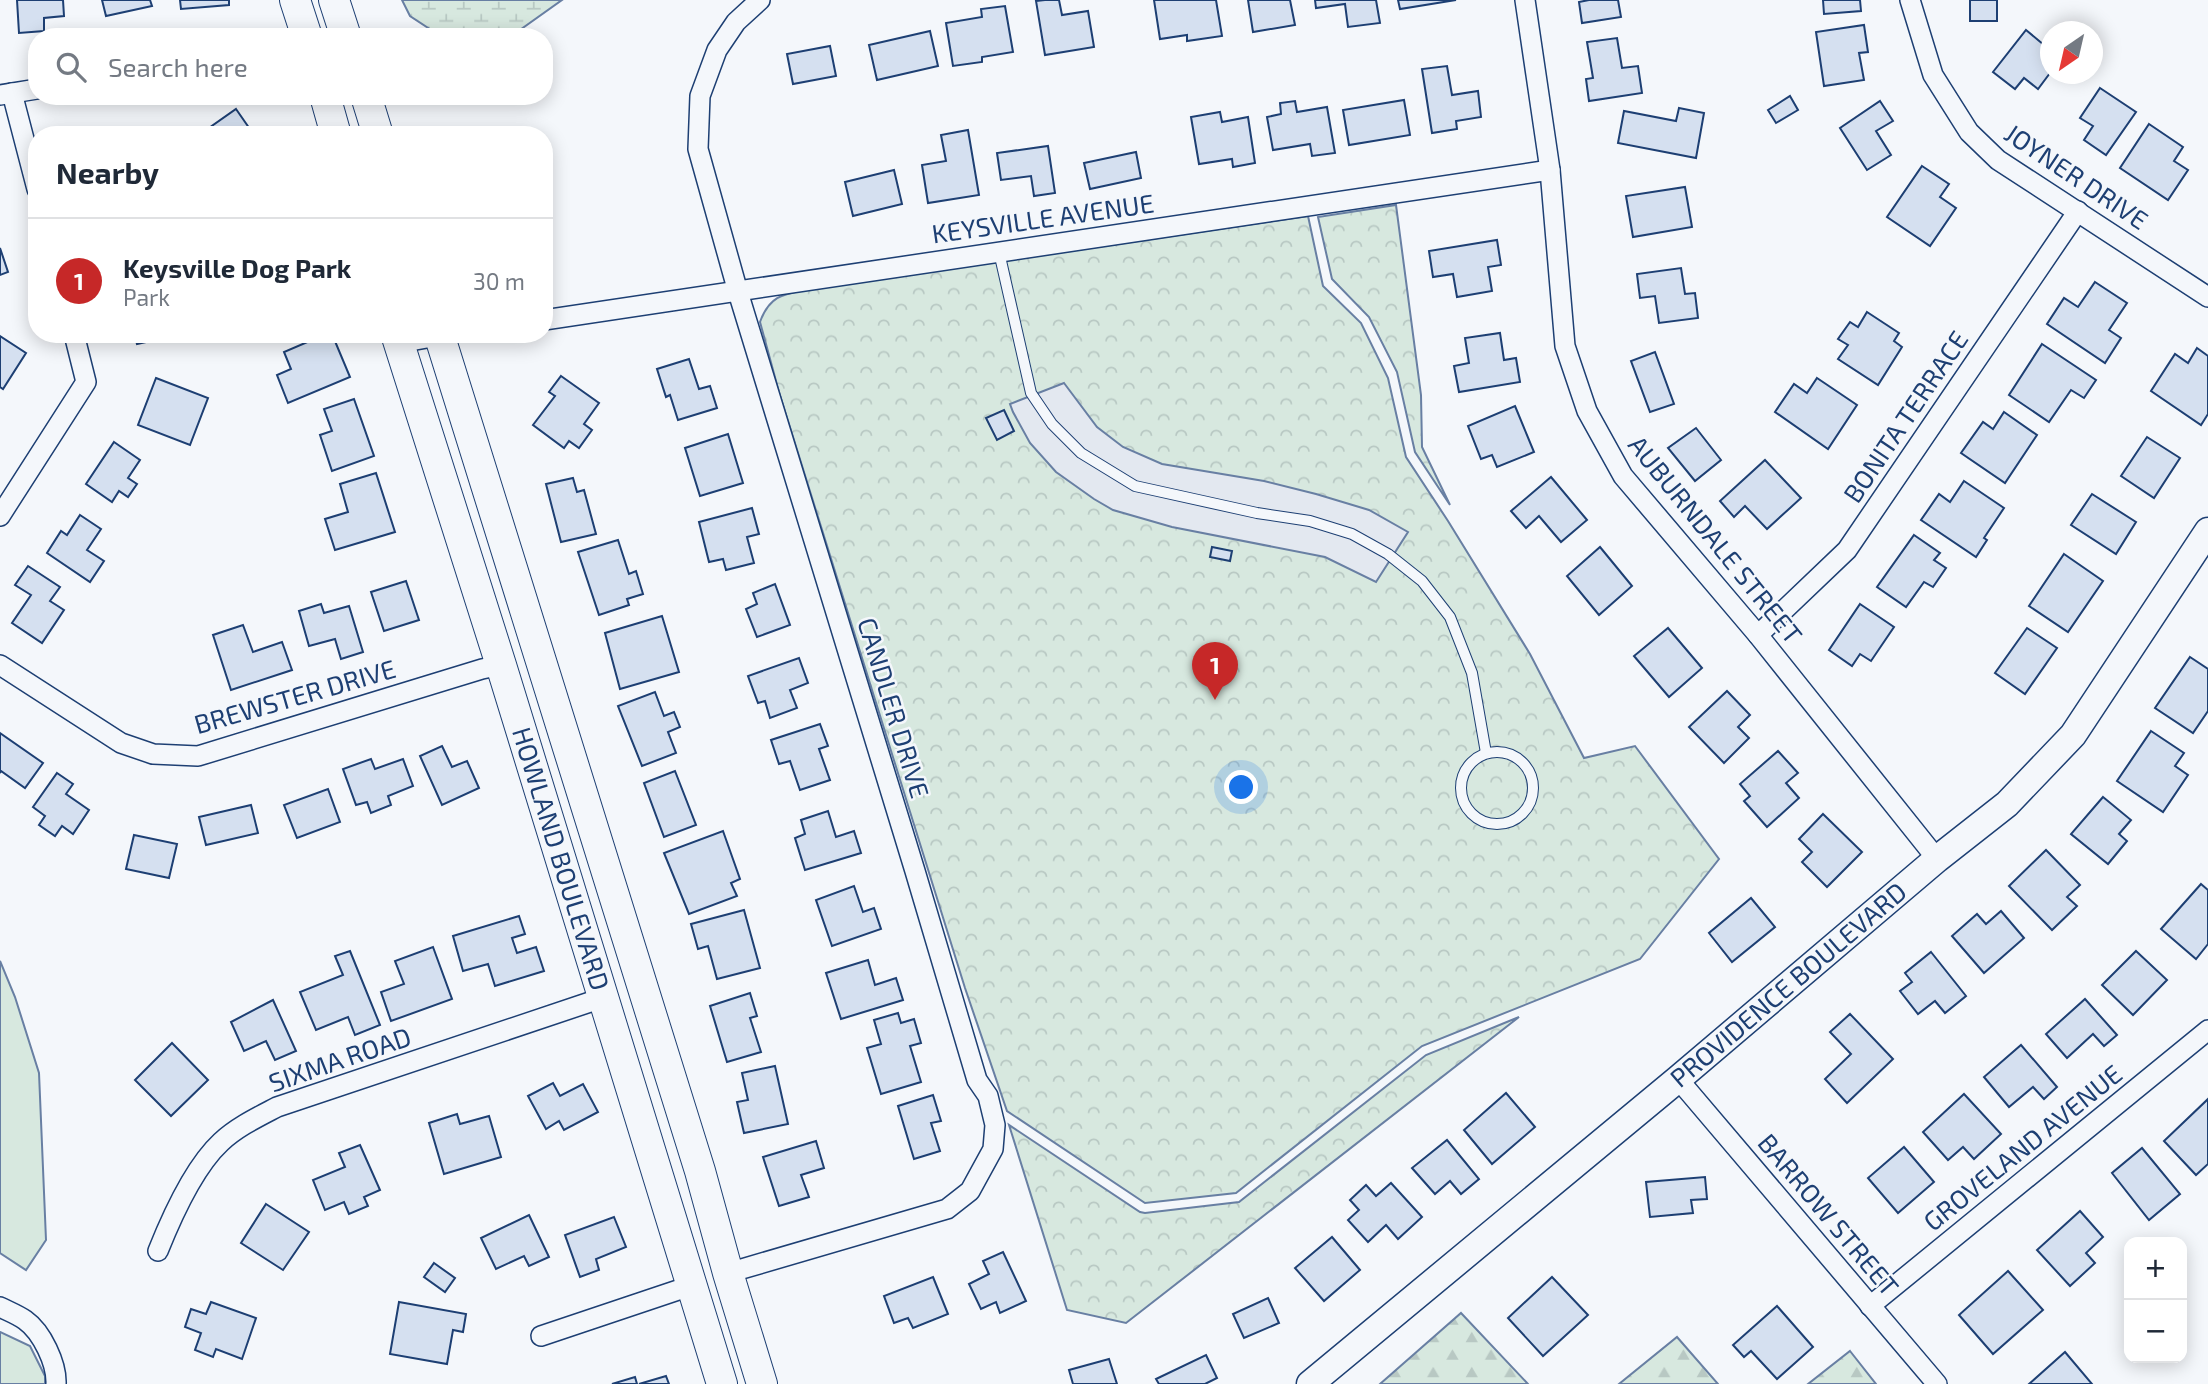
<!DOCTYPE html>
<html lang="en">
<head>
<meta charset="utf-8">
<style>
  body { margin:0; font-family:"Exo 2",sans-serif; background:#f6f6f7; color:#1f2937 }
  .controls { position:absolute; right:21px; bottom:21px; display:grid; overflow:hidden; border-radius:14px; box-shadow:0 4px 18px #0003 }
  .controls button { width:63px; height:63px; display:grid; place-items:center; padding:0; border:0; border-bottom:2px solid #e0e1e3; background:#fff; color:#1f2937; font:35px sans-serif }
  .compass { position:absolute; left:2040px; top:21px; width:63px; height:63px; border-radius:50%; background:#fff; box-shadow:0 4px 18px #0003; rotate:214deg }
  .you { position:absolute; left:1242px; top:788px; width:24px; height:24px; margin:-18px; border:5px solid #fff; border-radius:50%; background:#1a73e8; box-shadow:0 0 0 10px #1a73e833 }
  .badge { display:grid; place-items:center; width:46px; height:46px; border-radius:50%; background:#c62828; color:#fff; font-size:23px; font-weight:700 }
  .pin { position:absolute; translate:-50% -58px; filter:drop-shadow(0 2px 4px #0008) }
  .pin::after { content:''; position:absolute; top:37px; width:24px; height:21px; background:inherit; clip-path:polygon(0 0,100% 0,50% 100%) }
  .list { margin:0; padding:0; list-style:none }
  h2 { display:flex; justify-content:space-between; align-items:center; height:91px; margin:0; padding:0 28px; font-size:30px }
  h2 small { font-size:23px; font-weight:400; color:#747a83 }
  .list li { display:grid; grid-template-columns:46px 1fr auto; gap:21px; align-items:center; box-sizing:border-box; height:126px; padding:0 28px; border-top:2px solid #e0e1e3 }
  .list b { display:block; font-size:26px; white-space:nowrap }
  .list p { margin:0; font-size:23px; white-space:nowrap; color:#747a83 }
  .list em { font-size:23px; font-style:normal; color:#747a83 }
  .icon { flex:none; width:38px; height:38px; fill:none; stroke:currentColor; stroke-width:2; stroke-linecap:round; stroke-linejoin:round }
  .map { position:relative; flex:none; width:2208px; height:1384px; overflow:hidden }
  .search { position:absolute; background:#fff; box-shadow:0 4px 18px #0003; left:28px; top:28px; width:525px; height:77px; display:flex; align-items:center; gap:18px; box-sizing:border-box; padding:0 24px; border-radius:28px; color:#747a83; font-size:26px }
  .panel { position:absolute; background:#fff; box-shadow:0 4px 18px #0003; left:28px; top:126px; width:525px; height:217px; border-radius:28px }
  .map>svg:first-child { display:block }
  .green { fill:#d7e8df; stroke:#687fa3; stroke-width:2 }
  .forest { fill:url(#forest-firs); stroke:#687fa3; stroke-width:2 }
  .wetland { fill:url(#wetland-marsh); stroke:#687fa3; stroke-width:2 }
  .park { fill:url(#park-crowns); stroke:#687fa3; stroke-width:2 }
  .parking { fill:#e3e8f0; stroke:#687fa3; stroke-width:2 }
  .building { fill:#d5e0f0; stroke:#1d3f73; stroke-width:2 }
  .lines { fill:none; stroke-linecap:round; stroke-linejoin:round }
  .service-casing { stroke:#1d3f73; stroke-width:12 }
  .minor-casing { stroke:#1d3f73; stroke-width:22 }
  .secondary-casing { stroke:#1d3f73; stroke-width:29 }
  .primary-casing { stroke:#1d3f73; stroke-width:32 }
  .service { stroke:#f4f7fb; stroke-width:10 }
  .minor { stroke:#f4f7fb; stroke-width:19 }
  .secondary { stroke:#f4f7fb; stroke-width:26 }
  .primary { stroke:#f4f7fb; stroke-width:30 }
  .labels { text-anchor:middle; stroke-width:5; stroke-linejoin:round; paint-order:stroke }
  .street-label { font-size:26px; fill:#1d3f73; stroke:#f4f7fb }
</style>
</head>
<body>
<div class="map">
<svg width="2208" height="1384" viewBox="0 0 2208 1384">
  <defs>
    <pattern id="forest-firs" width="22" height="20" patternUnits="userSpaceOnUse" patternTransform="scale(1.75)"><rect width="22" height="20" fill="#d7e8df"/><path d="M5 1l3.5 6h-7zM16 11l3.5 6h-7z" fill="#b8c8c3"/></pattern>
    <pattern id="wetland-marsh" width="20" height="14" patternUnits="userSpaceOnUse" patternTransform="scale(1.75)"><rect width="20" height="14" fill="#d7e8df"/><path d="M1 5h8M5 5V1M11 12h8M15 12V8" fill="none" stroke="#b8c8c3"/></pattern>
    <pattern id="park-crowns" width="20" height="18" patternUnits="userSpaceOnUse" patternTransform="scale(1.75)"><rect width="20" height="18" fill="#d7e8df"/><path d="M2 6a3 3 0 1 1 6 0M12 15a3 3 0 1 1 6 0" fill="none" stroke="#b8c8c3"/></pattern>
  </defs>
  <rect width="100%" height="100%" fill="#f4f7fb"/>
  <g class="green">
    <path d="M0,961L15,997L39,1073L46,1240L26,1270L0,1253Z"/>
    <path d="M0,1332L30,1346L45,1376V1384H0Z"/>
  </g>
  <g class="forest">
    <path d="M1461,1313L1528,1384H1380Z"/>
    <path d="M1677,1337L1718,1384H1619Z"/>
    <path d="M1850,1351L1876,1384H1808Z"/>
  </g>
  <path class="wetland" d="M402,0H562L510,37H442L410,16Z"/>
  <g class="park">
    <path d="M1396,205L1421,395L1422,447L1450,505L1415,452L1397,372L1369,317L1332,279L1318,217Z"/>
    <path d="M1308,216L1323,286L1361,323L1388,378L1406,457L1448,521L1530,654L1584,758L1635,746L1719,859L1640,959L1422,1046L1236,1193L1145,1203L1007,1111L965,988L779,392L760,322C770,294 785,294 811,289Z"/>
    <path d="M1519,1017L1126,1323L1067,1310L1009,1125L1140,1212L1145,1213L1239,1202L1426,1055Z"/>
  </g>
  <path class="parking" d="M1064,383L1097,427L1123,447L1162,464L1264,481L1316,494L1369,510L1408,532L1376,582L1325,557L1172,527L1113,510L1094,499L1056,472L1030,443L1013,412L1010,404Z"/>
  <g class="building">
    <path d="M17,0H63L64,16L44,18V31L19,33Z"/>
    <path d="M102,0H150L152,6L106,16Z"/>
    <path d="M180,0H229V5L181,9Z"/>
    <path d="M1045,0H1059L1062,15L1088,11L1094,47L1045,55L1036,1Z"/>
    <path d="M1154,0H1216L1222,36L1187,41V35L1160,39Z"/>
    <path d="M1248,0H1290L1295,25L1253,32Z"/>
    <path d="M1315,0H1376L1380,23L1348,27L1345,4L1316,8Z"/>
    <path d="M1398,0H1456L1400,9Z"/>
    <path d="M1589,0H1618L1621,17L1582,23L1579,2Z"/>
    <path d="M1823,0H1860L1861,11L1824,14Z"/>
    <rect x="1970" y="0" width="27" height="21"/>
    <path d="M1005,6L1013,52L982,57V62L953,66L946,23L982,17L981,9Z"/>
    <path d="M1864,25L1868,52L1859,53L1864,80L1824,86L1816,32Z"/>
    <path d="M2026,30L2050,50V73L2038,89L2024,78L2015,89L1993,72Z"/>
    <path d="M930,31L938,66L877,80L869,45Z"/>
    <path d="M1617,38L1622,68L1638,66L1642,93L1589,101L1586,79L1593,78L1587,42Z"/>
    <path d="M830,46L836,76L793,84L787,54Z"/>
    <path d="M1447,66L1452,95L1478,91L1481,117L1456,121L1457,129L1432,133L1422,69Z"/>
    <path d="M2100,88L2136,112L2106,155L2084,140L2093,126L2080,118Z"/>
    <path d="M1790,96L1798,110L1776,123L1768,110Z"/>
    <path d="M1404,100L1410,135L1349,145L1343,110Z"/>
    <path d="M1295,101L1297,112L1327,107L1335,153L1312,156L1310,144L1273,150L1267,117L1281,114L1280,103Z"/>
    <path d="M1880,101L1893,121L1876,131L1891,155L1867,170L1840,128Z"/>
    <path d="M1679,108L1704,113L1696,158L1618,143L1624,111L1676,121Z"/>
    <path d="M236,109L254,135H199Z"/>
    <path d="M1220,112L1222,122L1248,117L1255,163L1233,167L1232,159L1199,164L1191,117Z"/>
    <path d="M2149,124L2183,147L2174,161L2188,170L2168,200L2120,168Z"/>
    <path d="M115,129L116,135H95Z"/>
    <path d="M968,130L979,195L928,203L922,165L946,161L941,135Z"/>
    <path d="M1048,146L1055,193L1034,196L1031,176L1001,180L997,153Z"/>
    <path d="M1136,152L1141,178L1090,189L1084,163Z"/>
    <path d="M1922,166L1949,184L1940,197L1956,208L1930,246L1887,217Z"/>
    <path d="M894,170L902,204L853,216L845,182Z"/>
    <path d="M1685,187L1692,227L1633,237L1626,196Z"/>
    <path d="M1497,240L1501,265L1488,267L1492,291L1457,297L1453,274L1433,277L1429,251Z"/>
    <path d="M0,248L8,272L0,275Z"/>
    <path d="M1681,268L1685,294L1695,293L1698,318L1659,323L1655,296L1640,298L1637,274Z"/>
    <path d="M2095,282L2127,303L2109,330L2121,338L2105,363L2047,324L2064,298L2078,307Z"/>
    <path d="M1867,312L1899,333L1894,341L1902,347L1878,385L1838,359L1848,345L1838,339L1850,322L1858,327Z"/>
    <path d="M1500,333L1504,360L1516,358L1520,382L1459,392L1454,366L1469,363L1465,338Z"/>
    <path d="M134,334H163L164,338L137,344Z"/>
    <path d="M326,334H332L350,377L288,403L277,375L291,369L284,352Z"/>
    <path d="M0,336L26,353L3,389L0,387Z"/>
    <path d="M2042,344L2096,380L2084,398L2071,390L2049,422L2009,395Z"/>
    <path d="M2197,348L2208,356V414L2201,425L2151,391L2175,354L2188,363Z"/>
    <path d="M1655,352L1674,404L1650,412L1631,361Z"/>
    <path d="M689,359L699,389L710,386L717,408L678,420L670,395L666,397L657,369Z"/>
    <path d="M561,376L599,403L584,424L592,430L579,448L569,441L564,448L533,425L555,396L549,392Z"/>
    <path d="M156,378L208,398L190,445L138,425Z"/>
    <path d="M1817,378L1857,405L1828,449L1775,412L1794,384L1807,393Z"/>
    <path d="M354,399L374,456L332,471L320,435L332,431L324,409Z"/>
    <path d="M1515,406L1534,452L1497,467L1492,455L1481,459L1468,426Z"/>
    <path d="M1004,410L1014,431L997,440L986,418Z"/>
    <path d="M2004,412L2037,435L2005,483L1961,453L1983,422L1993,429Z"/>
    <path d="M1696,428L1721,460L1695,481L1668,448Z"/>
    <path d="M728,434L743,483L700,496L685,448Z"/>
    <path d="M2147,437L2180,458L2154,498L2121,476Z"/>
    <path d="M114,442L140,460L128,478L137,484L128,497L119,491L112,502L86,484Z"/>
    <path d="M1765,460L1801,498L1767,529L1745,506L1734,517L1720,501Z"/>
    <path d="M376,473L395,532L335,550L325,519L348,512L340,484Z"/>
    <path d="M1551,477L1587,520L1561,542L1539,516L1526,528L1511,511Z"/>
    <path d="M573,478L577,492L584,490L596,534L561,542L546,484Z"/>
    <path d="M1964,481L2004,508L1984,538L1987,540L1976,557L1921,520L1939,494L1950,502Z"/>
    <path d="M2092,494L2136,522L2116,554L2071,525Z"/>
    <path d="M752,508L759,534L747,537L754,563L726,570L723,559L709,562L699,522Z"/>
    <path d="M80,515L101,529L87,550L104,561L90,582L47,553L61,531L67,535Z"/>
    <path d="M1914,535L1940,553L1934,560L1946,568L1933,587L1924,582L1906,607L1877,587Z"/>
    <path d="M618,540L629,574L636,571L643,594L627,599L629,605L599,615L578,552Z"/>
    <path d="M1212,547L1232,551L1230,561L1210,557Z"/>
    <path d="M1600,547L1632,586L1599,615L1567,576Z"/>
    <path d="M2064,554L2103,581L2068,632L2029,606Z"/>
    <path d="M28,566L60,587L50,601L64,610L42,643L12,623L31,595L15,585Z"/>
    <path d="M406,581L419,620L384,631L371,592Z"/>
    <path d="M775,584L790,625L757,637L746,609L757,604L753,593Z"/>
    <path d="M321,604L324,613L349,606L363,652L341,659L335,639L309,646L299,611Z"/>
    <path d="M1860,604L1894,627L1871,661L1860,654L1852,666L1829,650Z"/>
    <path d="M662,616L679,672L620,689L605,633Z"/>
    <path d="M243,625L253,652L282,642L292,670L231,690L213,635Z"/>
    <path d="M1668,628L1702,668L1669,697L1634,656Z"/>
    <path d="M2027,628L2057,648L2025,694L1995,673Z"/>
    <path d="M2190,657L2208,669V711L2193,733L2155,708Z"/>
    <path d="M799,658L808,683L790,690L797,708L770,718L765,701L758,703L748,676Z"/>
    <path d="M1727,691L1750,715L1738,727L1749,738L1724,763L1689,727Z"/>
    <path d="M655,692L664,716L674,712L680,727L668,732L676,753L642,766L618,706Z"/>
    <path d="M820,724L828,746L819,749L830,780L800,790L790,761L779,764L771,740Z"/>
    <path d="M2151,731L2184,753L2175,766L2188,775L2163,812L2117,781Z"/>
    <path d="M0,733L43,763L25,788L1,771L0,773Z"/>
    <path d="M442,746L452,767L467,761L479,788L442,805L420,756Z"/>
    <path d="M1778,751L1798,773L1786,783L1799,798L1767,827L1744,801L1750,796L1740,784Z"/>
    <path d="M371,759L375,769L403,759L413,786L388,796L391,805L371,813L367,802L356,805L343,769Z"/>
    <path d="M675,771L696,825L664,837L644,783Z"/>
    <path d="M57,773L73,784L66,794L89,810L73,834L62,826L55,836L39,825L45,816L33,807Z"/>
    <path d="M328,789L340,822L297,838L284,805Z"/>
    <path d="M2103,797L2131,820L2119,834L2127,841L2108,864L2071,834Z"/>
    <path d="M251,805L258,833L206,845L199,817Z"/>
    <path d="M828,811L836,837L854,831L861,853L805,870L795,838L805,834L801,820Z"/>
    <path d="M1823,814L1862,852L1827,887L1802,862L1812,852L1799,839Z"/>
    <path d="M723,831L740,879L731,883L737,896L689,914L664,853Z"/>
    <path d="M134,835L177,844L169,878L126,869Z"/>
    <path d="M2046,850L2080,885L2067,897L2077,906L2052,930L2009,886Z"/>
    <path d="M2201,884L2208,890V944L2196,959L2161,929Z"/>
    <path d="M854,886L863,912L874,908L881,929L832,946L816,900Z"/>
    <path d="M1751,898L1775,927L1732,962L1709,933Z"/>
    <path d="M744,910L760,968L717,979L708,946L698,949L691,924Z"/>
    <path d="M2001,911L2024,938L1984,973L1952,936L1977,914L1986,924Z"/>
    <path d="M519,916L525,934L512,938L517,953L536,947L544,971L495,986L488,964L463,971L453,936Z"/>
    <path d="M433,947L452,999L391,1021L381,992L404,984L395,961Z"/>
    <path d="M350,951L380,1025L355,1035L348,1017L316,1030L300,992L343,975L335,956Z"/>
    <path d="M2136,951L2167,980L2133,1015L2102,985Z"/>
    <path d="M1931,952L1966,996L1945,1013L1935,1001L1918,1014L1900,991L1912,982L1905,973Z"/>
    <path d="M868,960L875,985L896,978L903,1000L841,1019L826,973Z"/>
    <path d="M750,993L757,1016L750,1018L761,1052L727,1062L710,1006Z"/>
    <path d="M2085,999L2117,1035L2104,1046L2093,1034L2067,1058L2046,1034Z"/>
    <path d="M273,1000L296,1051L275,1060L266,1041L244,1051L231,1022Z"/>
    <path d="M898,1013L901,1023L914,1019L921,1043L910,1046L921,1082L881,1094L867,1048L881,1044L874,1020Z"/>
    <path d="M1850,1014L1893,1059L1847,1103L1825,1079L1851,1054L1830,1032Z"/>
    <path d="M172,1043L208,1080L171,1116L135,1080Z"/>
    <path d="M2021,1045L2057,1087L2044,1099L2033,1087L2009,1107L1984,1077Z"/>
    <path d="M775,1066L788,1124L744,1133L737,1102L748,1100L742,1073Z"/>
    <path d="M553,1083L560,1096L583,1084L598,1112L564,1130L559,1121L546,1129L528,1096Z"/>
    <path d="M1506,1093L1535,1127L1492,1164L1464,1130Z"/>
    <path d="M1964,1094L2001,1134L1974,1159L1963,1147L1948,1160L1923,1132Z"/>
    <path d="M933,1095L941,1121L931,1123L940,1151L914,1159L898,1106Z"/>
    <path d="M2208,1099V1164L2196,1175L2164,1141Z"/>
    <path d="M457,1114L460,1124L489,1116L501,1157L444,1174L429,1123Z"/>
    <path d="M1447,1140L1479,1179L1461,1194L1450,1181L1435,1194L1412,1168Z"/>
    <path d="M816,1141L824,1168L801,1175L809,1197L779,1206L763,1157Z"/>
    <path d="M360,1145L380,1190L364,1197L368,1206L349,1214L344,1202L325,1210L313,1180L345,1167L339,1153Z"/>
    <path d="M1904,1147L1934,1182L1898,1213L1868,1178Z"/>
    <path d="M2142,1148L2180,1194L2149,1220L2112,1173Z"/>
    <path d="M1705,1177L1707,1199L1691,1200L1693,1213L1650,1217L1646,1182Z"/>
    <path d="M1391,1183L1422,1217L1398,1239L1386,1225L1368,1242L1348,1220L1359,1210L1350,1200L1366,1185L1376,1196Z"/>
    <path d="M266,1204L309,1232L283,1270L241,1243Z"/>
    <path d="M2080,1211L2103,1237L2086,1253L2095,1263L2070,1286L2037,1250Z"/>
    <path d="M529,1215L549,1257L529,1266L524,1256L496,1269L481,1238Z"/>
    <path d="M614,1217L626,1247L596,1259L599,1270L580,1277L565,1235Z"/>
    <path d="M1332,1237L1360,1270L1324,1301L1295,1268Z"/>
    <path d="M1003,1252L1026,1301L1000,1313L996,1302L981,1309L969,1284L989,1274L983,1261Z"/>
    <path d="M434,1263L455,1278L445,1292L424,1277Z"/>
    <path d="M2008,1271L2043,1310L1993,1354L1959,1315Z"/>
    <path d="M933,1277L948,1314L913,1328L908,1318L894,1323L884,1296Z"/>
    <path d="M1552,1277L1588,1315L1543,1356L1508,1318Z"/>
    <path d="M1268,1298L1279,1323L1244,1338L1233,1314Z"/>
    <path d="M211,1302L256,1318L242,1359L216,1349L213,1357L195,1350L201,1333L185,1327L191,1309L206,1314Z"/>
    <path d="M399,1302L466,1314L463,1332L453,1330L447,1364L390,1354Z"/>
    <path d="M1777,1306L1813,1347L1777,1379L1751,1351L1744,1357L1733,1345Z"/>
    <path d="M2065,1352L2092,1384H2029Z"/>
    <path d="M1206,1355L1217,1378L1205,1384H1159L1156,1379Z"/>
    <path d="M1109,1359L1117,1384H1073L1069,1370Z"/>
    <path d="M666,1376L669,1384H639Z"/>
    <path d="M635,1377L637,1384H612Z"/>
  </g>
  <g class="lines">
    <g class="service-casing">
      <g id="service">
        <path d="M999,252L1031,393L1052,424L1081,453L1135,486L1257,513L1310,521L1352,534L1388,554L1422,581L1450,617L1472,673L1486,753"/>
        <circle cx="1497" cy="788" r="36"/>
      </g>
    </g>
    <g class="minor-casing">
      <g id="minor">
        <path d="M1525,0L1550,170L1565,346L1587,411L1623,476L1758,635L1937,859"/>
        <path d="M1910,0L1933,75L1969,132L1998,160L2208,297"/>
        <path d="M12,93L37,189"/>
        <path d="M0,95L37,89"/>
        <path d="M544,320L1550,170"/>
        <path d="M399,343L449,334"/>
        <path d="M0,516L86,382L74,334"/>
        <path d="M1758,635L1847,550L2078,211"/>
        <path d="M0,665L121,743L153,754L198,756L482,669L501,665"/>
        <path d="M1678,1079L1937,1384"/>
        <path d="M158,1251C172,1216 194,1167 221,1142C237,1127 258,1117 277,1107L602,998"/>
        <path d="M728,1273L947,1209L970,1191L993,1149L995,1125L988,1096L977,1080L915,871L738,292L698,149L700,96L717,50L736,22L760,0"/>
        <path d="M1870,1306L2208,1030"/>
        <path d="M0,1307C8,1311 18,1315 25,1320C42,1332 57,1364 56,1384"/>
        <path d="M541,1336L690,1286"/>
      </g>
    </g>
    <g class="secondary-casing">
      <g id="secondary">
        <path id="s1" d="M1310,1384L1678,1079L1937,859L2007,804L2073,735L2208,531"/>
      </g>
    </g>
    <g class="primary-casing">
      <g id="primary">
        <path d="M295,0L307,37"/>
        <path d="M334,0L346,37"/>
        <path d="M325,96L336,135"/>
        <path d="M366,96L378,135"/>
        <path id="s2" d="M396,334L501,665L722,1384"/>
        <path d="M439,334L700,1171L728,1273L762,1384"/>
      </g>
    </g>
    <use href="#service" class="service"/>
    <use href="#minor" class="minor"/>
    <use href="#secondary" class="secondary"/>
    <use href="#primary" class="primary"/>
  </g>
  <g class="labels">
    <g class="street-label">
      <text transform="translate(2076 177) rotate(34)" y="9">JOYNER DRIVE</text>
      <text transform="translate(1043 219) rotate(-8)" y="9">KEYSVILLE AVENUE</text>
      <text transform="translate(1906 417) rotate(-56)" y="9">BONITA TERRACE</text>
      <text transform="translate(1715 540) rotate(51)" y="9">AUBURNDALE STREET</text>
      <text transform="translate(295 697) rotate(-16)" y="9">BREWSTER DRIVE</text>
      <text transform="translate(893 708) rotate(73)" y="9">CANDLER DRIVE</text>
      <text dy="9" stroke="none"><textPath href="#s2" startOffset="550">HOWLAND BOULEVARD</textPath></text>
      <text dy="9" stroke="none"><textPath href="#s1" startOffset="623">PROVIDENCE BOULEVARD</textPath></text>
      <text transform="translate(340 1060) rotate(-19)" y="9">SIXMA ROAD</text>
      <text transform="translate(2023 1148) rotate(-39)" y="9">GROVELAND AVENUE</text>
      <text transform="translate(1828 1215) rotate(50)" y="9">BARROW STREET</text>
    </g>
  </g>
</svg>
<div class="controls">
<button>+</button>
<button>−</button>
</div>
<svg class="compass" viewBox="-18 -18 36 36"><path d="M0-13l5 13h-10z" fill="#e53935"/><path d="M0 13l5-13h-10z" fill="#747a83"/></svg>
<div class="you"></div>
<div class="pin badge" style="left:1215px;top:700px">1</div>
<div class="search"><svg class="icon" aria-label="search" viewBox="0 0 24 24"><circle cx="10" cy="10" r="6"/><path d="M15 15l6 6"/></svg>Search here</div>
<section class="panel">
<h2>Nearby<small></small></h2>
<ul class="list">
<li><span class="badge">1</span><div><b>Keysville Dog Park</b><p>Park</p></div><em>30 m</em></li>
</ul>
</section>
</div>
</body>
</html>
